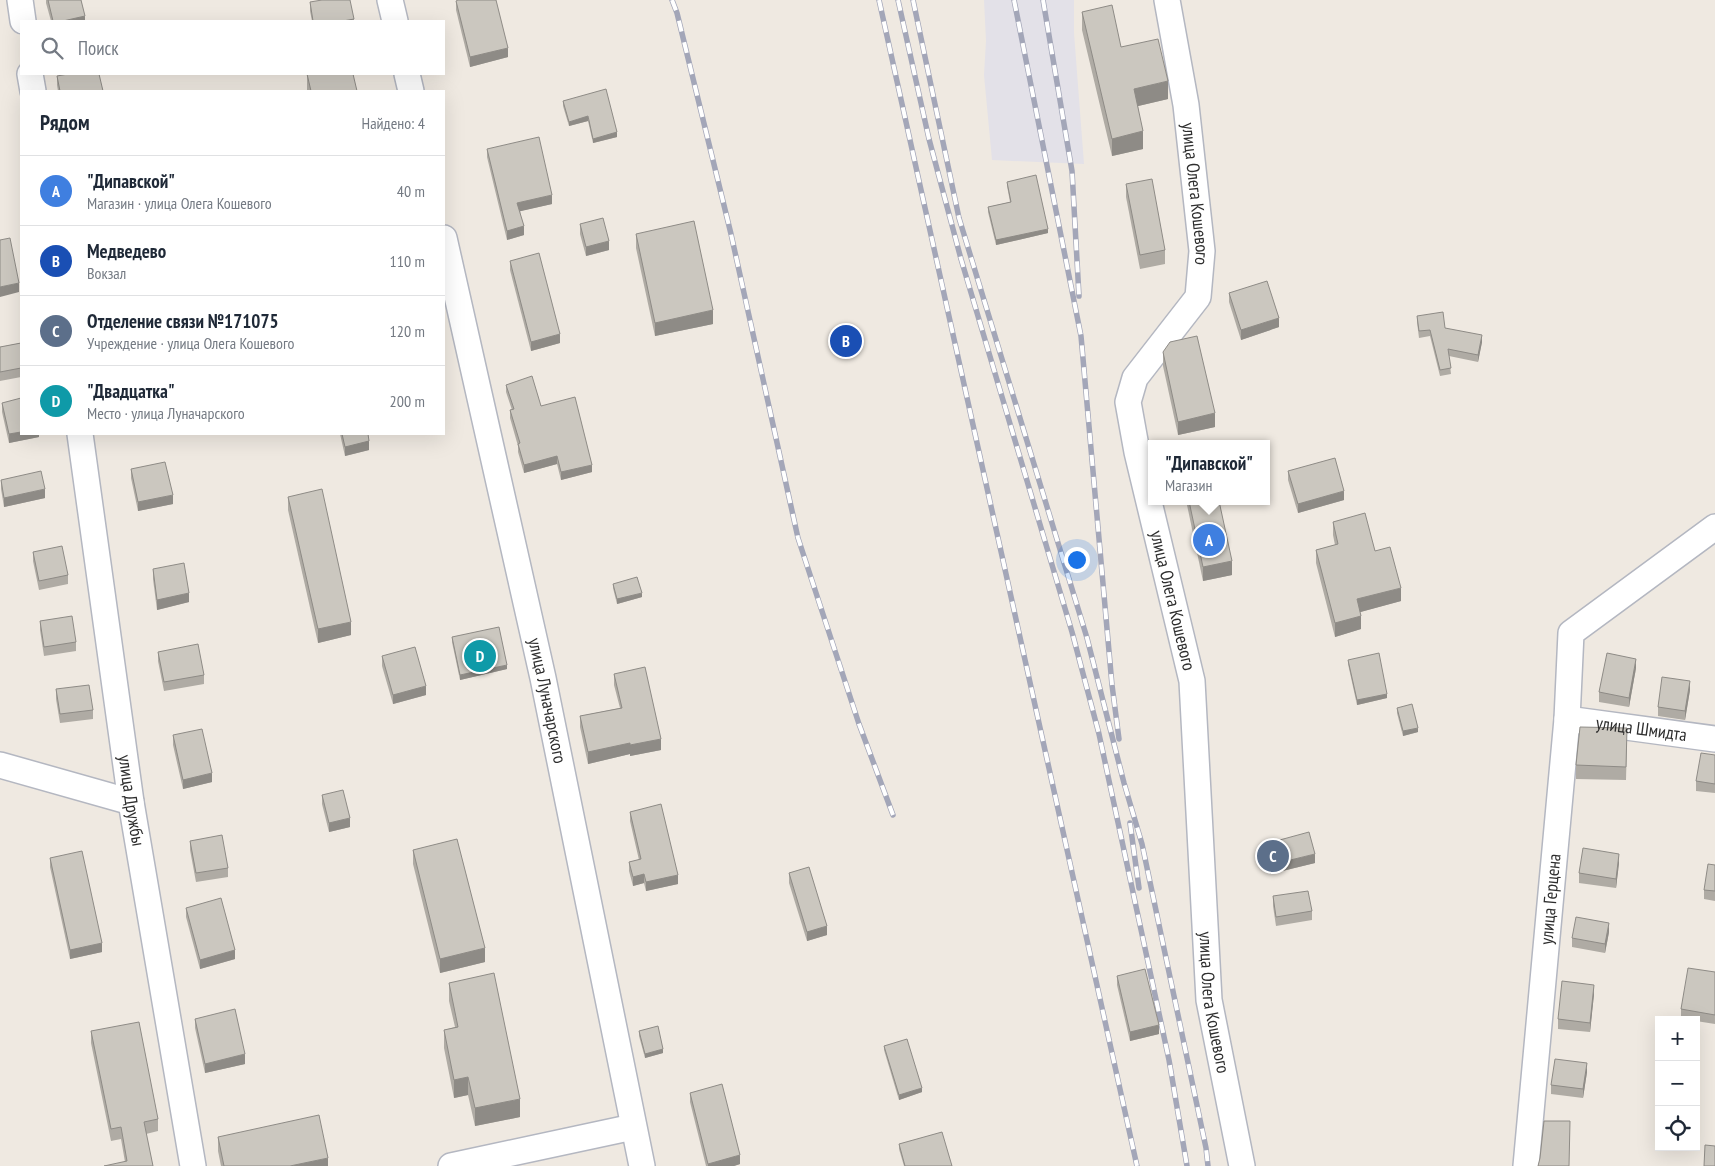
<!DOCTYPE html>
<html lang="ru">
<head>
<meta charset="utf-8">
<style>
  body { margin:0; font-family:"PT Sans Narrow",sans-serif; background:#f2f2f3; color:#1f2937 }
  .controls { position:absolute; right:15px; bottom:15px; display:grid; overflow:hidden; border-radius:0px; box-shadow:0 5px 20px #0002 }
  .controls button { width:45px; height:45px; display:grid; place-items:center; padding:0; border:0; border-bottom:1px solid #e0e1e3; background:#fff; color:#1f2937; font:25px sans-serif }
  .you { position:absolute; left:1076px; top:559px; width:18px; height:18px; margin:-12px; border:4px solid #fff; border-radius:50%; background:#1a73e8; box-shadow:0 0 0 8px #1a73e833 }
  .badge { display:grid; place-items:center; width:32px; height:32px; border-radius:50%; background:#4264fb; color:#fff; font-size:16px; font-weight:700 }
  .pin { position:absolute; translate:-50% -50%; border:2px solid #fff; box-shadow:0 1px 5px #0006 }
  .popup { position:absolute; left:1148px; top:440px; width:122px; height:65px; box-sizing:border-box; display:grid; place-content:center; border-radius:0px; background:#fff; filter:drop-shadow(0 1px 4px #0005); font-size:16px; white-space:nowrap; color:#747a83 }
  .popup b { font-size:19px; color:#1f2937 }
  .popup::after { content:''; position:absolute; left:50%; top:100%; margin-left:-10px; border:10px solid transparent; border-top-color:#fff }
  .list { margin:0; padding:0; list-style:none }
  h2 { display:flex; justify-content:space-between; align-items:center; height:65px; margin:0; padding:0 20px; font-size:21px }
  h2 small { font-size:16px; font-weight:400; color:#747a83 }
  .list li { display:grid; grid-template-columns:32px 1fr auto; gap:15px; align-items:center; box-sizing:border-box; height:70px; padding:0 20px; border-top:1px solid #e0e1e3 }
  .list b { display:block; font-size:19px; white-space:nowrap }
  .list p { margin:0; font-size:16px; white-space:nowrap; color:#747a83 }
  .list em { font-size:16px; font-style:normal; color:#747a83 }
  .icon { flex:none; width:28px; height:28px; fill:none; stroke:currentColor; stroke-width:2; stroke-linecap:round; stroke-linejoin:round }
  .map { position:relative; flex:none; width:1715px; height:1166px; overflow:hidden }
  .search { position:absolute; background:#fff; box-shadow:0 5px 20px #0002; left:20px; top:20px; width:425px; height:55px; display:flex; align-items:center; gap:12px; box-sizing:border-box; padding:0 18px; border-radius:0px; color:#747a83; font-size:19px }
  .panel { position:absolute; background:#fff; box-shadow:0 5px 20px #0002; left:20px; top:90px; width:425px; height:345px; border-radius:0px }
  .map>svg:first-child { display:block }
  .industrial { fill:#e3e1e8 }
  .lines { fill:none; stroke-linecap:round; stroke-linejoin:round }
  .minor-casing { stroke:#b4b7c1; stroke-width:28 }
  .minor { stroke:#fff; stroke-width:25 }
  .rail-casing { stroke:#a3a6b8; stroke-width:5.5 }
  .rail { stroke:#fff; stroke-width:4; stroke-dasharray:11; stroke-linecap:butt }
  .wall { fill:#afaba4 }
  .shaded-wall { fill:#8e8b86 }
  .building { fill:#cbc7bf; stroke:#8e8b86 }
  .labels { text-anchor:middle; stroke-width:4.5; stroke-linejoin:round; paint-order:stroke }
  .street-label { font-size:18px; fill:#2e2e2e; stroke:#fff }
</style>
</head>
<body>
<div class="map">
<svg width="1715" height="1166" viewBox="0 0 1715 1166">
  <rect width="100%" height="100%" fill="#efe9e1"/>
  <path class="industrial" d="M984,0H1074V33L1084,164L992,160L984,75L986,41Z"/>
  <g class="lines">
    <g class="minor-casing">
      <g id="minor">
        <path d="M20,0L23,21"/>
        <path d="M390,0L395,21"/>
        <path id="s1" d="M1167,0L1186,105L1202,251L1198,297L1135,378L1128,402L1137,452L1192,681L1209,1000L1242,1166"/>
        <path d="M30,74L33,91"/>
        <path d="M407,74L411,91"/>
        <path id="s2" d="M444,238L543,678L642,1166"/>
        <path id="s3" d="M80,434L131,802L193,1166"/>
        <path id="s4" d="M1567,719L1715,739"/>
        <path d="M0,765L131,802"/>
        <path d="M451,1166L633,1127"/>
        <path id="s5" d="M1526,1166L1567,719L1571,633L1715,527"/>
      </g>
    </g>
    <use href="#minor" class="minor"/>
    <g class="rail-casing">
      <g id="rail">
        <path d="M672,0L677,13L731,234L798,538L859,724L893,815"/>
        <path d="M879,0L1137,1166"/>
        <path d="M898,0L929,139L961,259L1072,632L1099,734L1169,1060L1187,1166"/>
        <path d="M913,0L959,218L1087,638L1124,783L1142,844L1206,1148L1208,1166"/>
        <path d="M1014,0L1081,336L1112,685L1119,739"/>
        <path d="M1043,0L1072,171L1079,296"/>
        <path d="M1130,823L1139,888"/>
      </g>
    </g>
    <use href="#rail" class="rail"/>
  </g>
  <g class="wall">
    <path d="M46,0H81L85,21H51L46,3Z"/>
    <path d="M456,1L508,57L470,67L456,10Z"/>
    <path d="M310,2L354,19V21H312L310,11Z"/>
    <path d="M1082,12L1121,47L1168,99L1138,106L1143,149L1112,156L1082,30Z"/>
    <path d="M307,74L357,91H307Z"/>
    <path d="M57,76L103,91H58L57,85Z"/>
    <path d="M563,101L617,137L593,143L588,121L569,126L563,106Z"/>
    <path d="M487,149L552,204L520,211L524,235L507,240L487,157Z"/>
    <path d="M1007,182L1048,233L996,245L988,212V207L1010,202L1007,186Z"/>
    <path d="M1126,184L1165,250V264L1140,269L1126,197Z"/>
    <path d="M580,224L609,250L586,256L580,234Z"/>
    <path d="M636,234L713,324L655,336L636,248Z"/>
    <path d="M510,261L560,343L531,351L510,270Z"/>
    <path d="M1229,293L1279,327L1241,340L1229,302Z"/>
    <path d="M1417,316L1445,328L1482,342L1478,362L1449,356L1451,374L1440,376L1430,336L1419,338L1417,322Z"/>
    <path d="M21,343V377L0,381V347Z"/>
    <path d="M1163,352L1215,427L1178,435L1163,366Z"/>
    <path d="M506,385L541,406L592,472L561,480L557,464L524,473L518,452V446L510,418V410H512L506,392Z"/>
    <path d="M2,403L39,434V437L9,443L2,412Z"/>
    <path d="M340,434H368L369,450L345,456Z"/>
    <path d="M131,469L173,504L138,511L131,478Z"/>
    <path d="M1288,471L1344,500L1298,513L1288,480Z"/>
    <path d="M1,480L45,498L4,507L1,489Z"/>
    <path d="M288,497L351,635L318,643L288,510Z"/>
    <path d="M1187,501H1219L1232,575L1203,581L1187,505Z"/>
    <path d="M1333,522L1401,601L1360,612L1361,629L1335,637L1316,563V550L1335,545L1333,535Z"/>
    <path d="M33,552L68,575V584L39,590L33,561Z"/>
    <path d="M153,569L189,602L157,610L153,579Z"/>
    <path d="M613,584L642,597L617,604L613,588Z"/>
    <path d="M40,621L76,642V651L44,656L40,630Z"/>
    <path d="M452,637L507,669L460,680L452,642Z"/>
    <path d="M158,652L204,675V684L164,691L158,661Z"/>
    <path d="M382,656L426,695L393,704L382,666Z"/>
    <path d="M1348,660L1387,698L1357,705L1348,664Z"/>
    <path d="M1636,668L1629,707L1599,702V692Z"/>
    <path d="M614,674L661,750L630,756V754L588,764L580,727V716L620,708L614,685Z"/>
    <path d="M56,689L93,710V719L60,723L56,699Z"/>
    <path d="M1690,690L1685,720L1658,716V707Z"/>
    <path d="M1397,708L1418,732L1403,736L1397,713Z"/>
    <path d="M173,735L212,782L183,789L173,745Z"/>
    <path d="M1627,742L1626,780L1576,779V765Z"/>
    <path d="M1715,755V793L1696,791V781Z"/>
    <path d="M322,795L350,827L329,832L322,804Z"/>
    <path d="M630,812L678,884L646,891L644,883L633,886L629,871V862L639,860L630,821Z"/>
    <path d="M190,841L228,868V877L196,882L190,850Z"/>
    <path d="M1265,844L1315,863L1270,874L1265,853Z"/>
    <path d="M413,850L485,962L440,973L413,864Z"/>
    <path d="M50,858L102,952L70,959L50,867Z"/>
    <path d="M1619,863L1616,888L1579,883V873Z"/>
    <path d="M1715,865V901L1704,899V890Z"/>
    <path d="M789,873L827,935L807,941L789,883Z"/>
    <path d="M1273,896L1312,911V920L1276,926L1273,906Z"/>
    <path d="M186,908L235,959L200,969L186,917Z"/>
    <path d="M1609,932L1605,953L1572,947V938Z"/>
    <path d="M1715,972V1024L1696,1021V1020L1681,1018V1009Z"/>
    <path d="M1117,976L1159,1034L1130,1041L1117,985Z"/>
    <path d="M449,983L520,1117L475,1126L468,1095L454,1098L444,1048V1030L455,1027L449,1001Z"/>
    <path d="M1594,994L1590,1032L1558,1029V1019Z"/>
    <path d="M195,1019L245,1064L205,1073L195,1028Z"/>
    <path d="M91,1031L158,1119V1131L146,1134L153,1166L125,1162L121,1139L111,1141L91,1043Z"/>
    <path d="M639,1031L663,1053L645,1058L639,1036Z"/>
    <path d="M884,1046L922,1092L899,1100L884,1050Z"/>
    <path d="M1587,1072L1583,1098L1551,1094V1085Z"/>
    <path d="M690,1093L740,1164L734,1166H706L690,1102Z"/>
    <path d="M218,1137L328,1166H221L218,1151Z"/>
    <path d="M899,1144L952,1166H904L899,1149Z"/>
  </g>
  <g class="shaded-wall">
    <path d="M85,16V21H63Z"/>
    <path d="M508,48V57L470,67V57Z"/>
    <path d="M1168,81V99L1134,107V89Z"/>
    <path d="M588,116V121L569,126V122Z"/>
    <path d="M1143,131V149L1112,156V139Z"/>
    <path d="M617,132V137L593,143V139Z"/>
    <path d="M552,195V204L517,212V203Z"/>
    <path d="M524,226V235L507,240V231Z"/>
    <path d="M1048,229V233L996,245V240Z"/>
    <path d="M609,241V250L586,256V247Z"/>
    <path d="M19,283V292L0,297V287Z"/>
    <path d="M713,310V324L655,336V323Z"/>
    <path d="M1279,318V327L1241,340V330Z"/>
    <path d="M560,334V343L531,351V342Z"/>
    <path d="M1482,335V342L1478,362V355Z"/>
    <path d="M1215,413V427L1178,435V422Z"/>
    <path d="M21,432V434H39V437L9,443V434Z"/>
    <path d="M369,441V450L345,456V447Z"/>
    <path d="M557,456V464L524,473V465Z"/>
    <path d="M592,465V472L561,480V472Z"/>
    <path d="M45,489V498L4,507V498Z"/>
    <path d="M1344,491V500L1298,513V504Z"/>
    <path d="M173,495V504L138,511V502Z"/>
    <path d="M1232,561V575L1203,581V567Z"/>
    <path d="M1401,588V601L1357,613V599Z"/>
    <path d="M189,593V602L157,610V600Z"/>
    <path d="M642,593V597L617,604V599Z"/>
    <path d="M1361,616V629L1335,637V623Z"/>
    <path d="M351,622V635L318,643V629Z"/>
    <path d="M1636,659V668L1629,707V698Z"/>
    <path d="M507,665V669L460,680V675Z"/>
    <path d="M1690,681V690L1685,720V711Z"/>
    <path d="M426,686V695L393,704V695Z"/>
    <path d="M1387,694V698L1357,705V700Z"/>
    <path d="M1418,728V732L1403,736V731Z"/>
    <path d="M661,739V750L630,756V745Z"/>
    <path d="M630,743V754L588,764V752Z"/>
    <path d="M212,773V782L183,789V780Z"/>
    <path d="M350,818V827L329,832V823Z"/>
    <path d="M1315,854V863L1270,874V865Z"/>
    <path d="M1619,854V863L1616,888V879Z"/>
    <path d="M644,874V883L633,886V877Z"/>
    <path d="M678,875V884L646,891V882Z"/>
    <path d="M1609,923V932L1605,953V944Z"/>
    <path d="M827,926V935L807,941V932Z"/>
    <path d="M102,943V952L70,959V950Z"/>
    <path d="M485,948V962L440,973V959Z"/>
    <path d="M235,950V959L200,969V960Z"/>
    <path d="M1594,985V994L1590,1032V1023Z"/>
    <path d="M1159,1025V1034L1130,1041V1032Z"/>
    <path d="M663,1049V1053L645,1058V1054Z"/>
    <path d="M245,1054V1064L205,1073V1064Z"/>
    <path d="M1587,1063V1072L1583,1098V1089Z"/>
    <path d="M468,1077V1095L454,1098V1080Z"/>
    <path d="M922,1088V1092L899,1100V1095Z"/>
    <path d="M520,1099V1117L475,1126V1108Z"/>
    <path d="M740,1155V1164L734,1166H708V1164Z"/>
    <path d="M328,1158V1166H290Z"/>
  </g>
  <g class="building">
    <path d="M48,0H81L85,16L63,21H53Z"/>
    <path d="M322,0H350L354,19L343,21H313L310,2Z"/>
    <path d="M458,0H496L508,48L470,57L456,1Z"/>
    <path d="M1112,5L1121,47L1158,39L1168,81L1134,89L1143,131L1112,139L1082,12Z"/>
    <path d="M68,74H99L103,91H60L57,76Z"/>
    <path d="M307,74H353L357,91H311Z"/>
    <path d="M606,89L617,132L593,139L588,116L569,122L563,101Z"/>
    <path d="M539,137L552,195L517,203L524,226L507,231L487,149Z"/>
    <path d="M1036,175L1048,229L996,240L988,207L1011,202L1007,182Z"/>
    <path d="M1152,179L1165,250L1140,255L1126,184Z"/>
    <path d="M603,218L609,241L586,247L580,224Z"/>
    <path d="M694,221L713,310L655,323L636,234Z"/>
    <path d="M10,238L19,283L0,287V240Z"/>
    <path d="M539,253L560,334L531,342L510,261Z"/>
    <path d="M1267,281L1279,318L1241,330L1229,293Z"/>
    <path d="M1443,312L1445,328L1482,335L1478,355L1448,349L1451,368L1440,370L1430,330L1419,331L1417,316Z"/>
    <path d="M1197,336L1215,413L1178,422L1163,352L1170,342Z"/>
    <path d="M21,343V368L0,372V347Z"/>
    <path d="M532,376L541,406L575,397L592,465L561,472L557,456L524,465L518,444L520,443L510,410L514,409L506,385Z"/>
    <path d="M21,398V432L9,434L2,403Z"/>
    <path d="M342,434H368L369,441L345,447Z"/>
    <path d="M1335,458L1344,491L1298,504L1288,471Z"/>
    <path d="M165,462L173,495L138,502L131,469Z"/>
    <path d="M41,471L45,489L4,498L1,480Z"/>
    <path d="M322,489L351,622L318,629L288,497Z"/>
    <path d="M1189,501H1219L1232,561L1203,567Z"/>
    <path d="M1365,513L1375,551L1390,547L1401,588L1357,599L1361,616L1335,623L1316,550L1338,544L1333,522Z"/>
    <path d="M62,546L68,575L39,581L33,552Z"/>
    <path d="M184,563L189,593L157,600L153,569Z"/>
    <path d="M637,577L642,593L617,599L613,584Z"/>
    <path d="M72,616L76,642L44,647L40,621Z"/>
    <path d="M499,627L507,665L460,675L452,637Z"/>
    <path d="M198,644L204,675L164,682L158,652Z"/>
    <path d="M415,647L426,686L393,695L382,656Z"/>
    <path d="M1379,653L1387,694L1357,700L1348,660Z"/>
    <path d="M1607,653L1636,659L1629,698L1599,692Z"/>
    <path d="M645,667L661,739L630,745V743L588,752L580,716L622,708L614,674Z"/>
    <path d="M1662,677L1690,681L1685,711L1658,707Z"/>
    <path d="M89,685L93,710L60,714L56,689Z"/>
    <path d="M1412,704L1418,728L1403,731L1397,708Z"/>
    <path d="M1580,727L1627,728L1626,767L1576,765Z"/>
    <path d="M202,729L212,773L183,780L173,735Z"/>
    <path d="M1701,753L1715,755V784L1696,781Z"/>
    <path d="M343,790L350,818L329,823L322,795Z"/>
    <path d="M661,804L678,875L646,882L644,874L633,877L629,862L641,859L630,812Z"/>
    <path d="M1309,832L1315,854L1270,865L1265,844Z"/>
    <path d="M222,835L228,868L196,873L190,841Z"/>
    <path d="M457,839L485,948L440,959L413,850Z"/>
    <path d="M1583,848L1619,854L1616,879L1579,873Z"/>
    <path d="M82,851L102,943L70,950L50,858Z"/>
    <path d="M1708,864L1715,865V891L1704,890Z"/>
    <path d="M809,867L827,926L807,932L789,873Z"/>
    <path d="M1308,891L1312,911L1276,917L1273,896Z"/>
    <path d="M221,898L235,950L200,960L186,908Z"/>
    <path d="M1576,917L1609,923L1605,944L1572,938Z"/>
    <path d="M1688,968L1715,972V1015L1681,1009Z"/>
    <path d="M1145,969L1159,1025L1130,1032L1117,976Z"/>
    <path d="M494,973L520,1099L475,1108L468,1077L454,1080L444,1030L458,1027L449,983Z"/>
    <path d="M1562,981L1594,985L1590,1023L1558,1019Z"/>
    <path d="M235,1009L245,1054L205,1064L195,1019Z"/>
    <path d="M139,1022L158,1119L144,1122L153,1166H104L127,1161L121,1127L111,1129L91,1031Z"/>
    <path d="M658,1026L663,1049L645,1054L639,1031Z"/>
    <path d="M907,1039L922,1088L899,1095L884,1046Z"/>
    <path d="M1555,1059L1587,1063L1583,1089L1551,1085Z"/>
    <path d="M722,1084L740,1155L708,1164L690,1093Z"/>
    <path d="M319,1115L328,1158L290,1166H224L218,1137Z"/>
    <path d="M1544,1121H1570L1569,1166H1538L1540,1158Z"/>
    <path d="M942,1132L952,1166H905L899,1144Z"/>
    <path d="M1705,1145L1715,1146V1166H1704Z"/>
  </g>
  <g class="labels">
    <g class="street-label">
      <text dy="6" stroke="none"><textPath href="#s1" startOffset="196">улица Олега Кошевого</textPath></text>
      <text dy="6" stroke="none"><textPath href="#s1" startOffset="631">улица Олега Кошевого</textPath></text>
      <text dy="6" stroke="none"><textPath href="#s2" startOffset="474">улица Луначарского</textPath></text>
      <text dy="6" stroke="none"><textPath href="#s4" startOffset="75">улица Шмидта</textPath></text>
      <text dy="6" stroke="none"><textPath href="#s3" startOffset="370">улица Дружбы</textPath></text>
      <text dy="6" stroke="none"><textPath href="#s5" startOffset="268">улица Герцена</textPath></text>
      <text dy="6" stroke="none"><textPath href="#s1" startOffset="1036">улица Олега Кошевого</textPath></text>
    </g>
  </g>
</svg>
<div class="controls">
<button>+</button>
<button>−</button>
<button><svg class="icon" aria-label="locate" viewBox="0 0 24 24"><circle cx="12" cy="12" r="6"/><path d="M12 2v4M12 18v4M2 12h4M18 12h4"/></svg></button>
</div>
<div class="you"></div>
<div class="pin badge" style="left:1209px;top:540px;background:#3f7fe0">A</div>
<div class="popup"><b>&quot;Дипавской&quot;</b>Магазин</div>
<div class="pin badge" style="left:846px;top:341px;background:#1a4fb4">B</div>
<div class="pin badge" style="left:1273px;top:856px;background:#5c6f8a">C</div>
<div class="pin badge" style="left:480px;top:656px;background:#0f9aa8">D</div>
<div class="search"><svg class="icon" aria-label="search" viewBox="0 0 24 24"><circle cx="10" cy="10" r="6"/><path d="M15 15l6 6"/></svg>Поиск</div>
<section class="panel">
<h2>Рядом<small>Найдено: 4</small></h2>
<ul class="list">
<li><span class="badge" style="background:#3f7fe0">A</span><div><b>&quot;Дипавской&quot;</b><p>Магазин · улица Олега Кошевого</p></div><em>40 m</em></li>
<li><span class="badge" style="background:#1a4fb4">B</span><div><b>Медведево</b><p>Вокзал</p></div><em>110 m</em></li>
<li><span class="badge" style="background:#5c6f8a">C</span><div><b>Отделение связи №171075</b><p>Учреждение · улица Олега Кошевого</p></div><em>120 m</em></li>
<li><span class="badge" style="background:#0f9aa8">D</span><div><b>&quot;Двадцатка&quot;</b><p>Место · улица Луначарского</p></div><em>200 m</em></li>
</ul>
</section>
</div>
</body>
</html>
